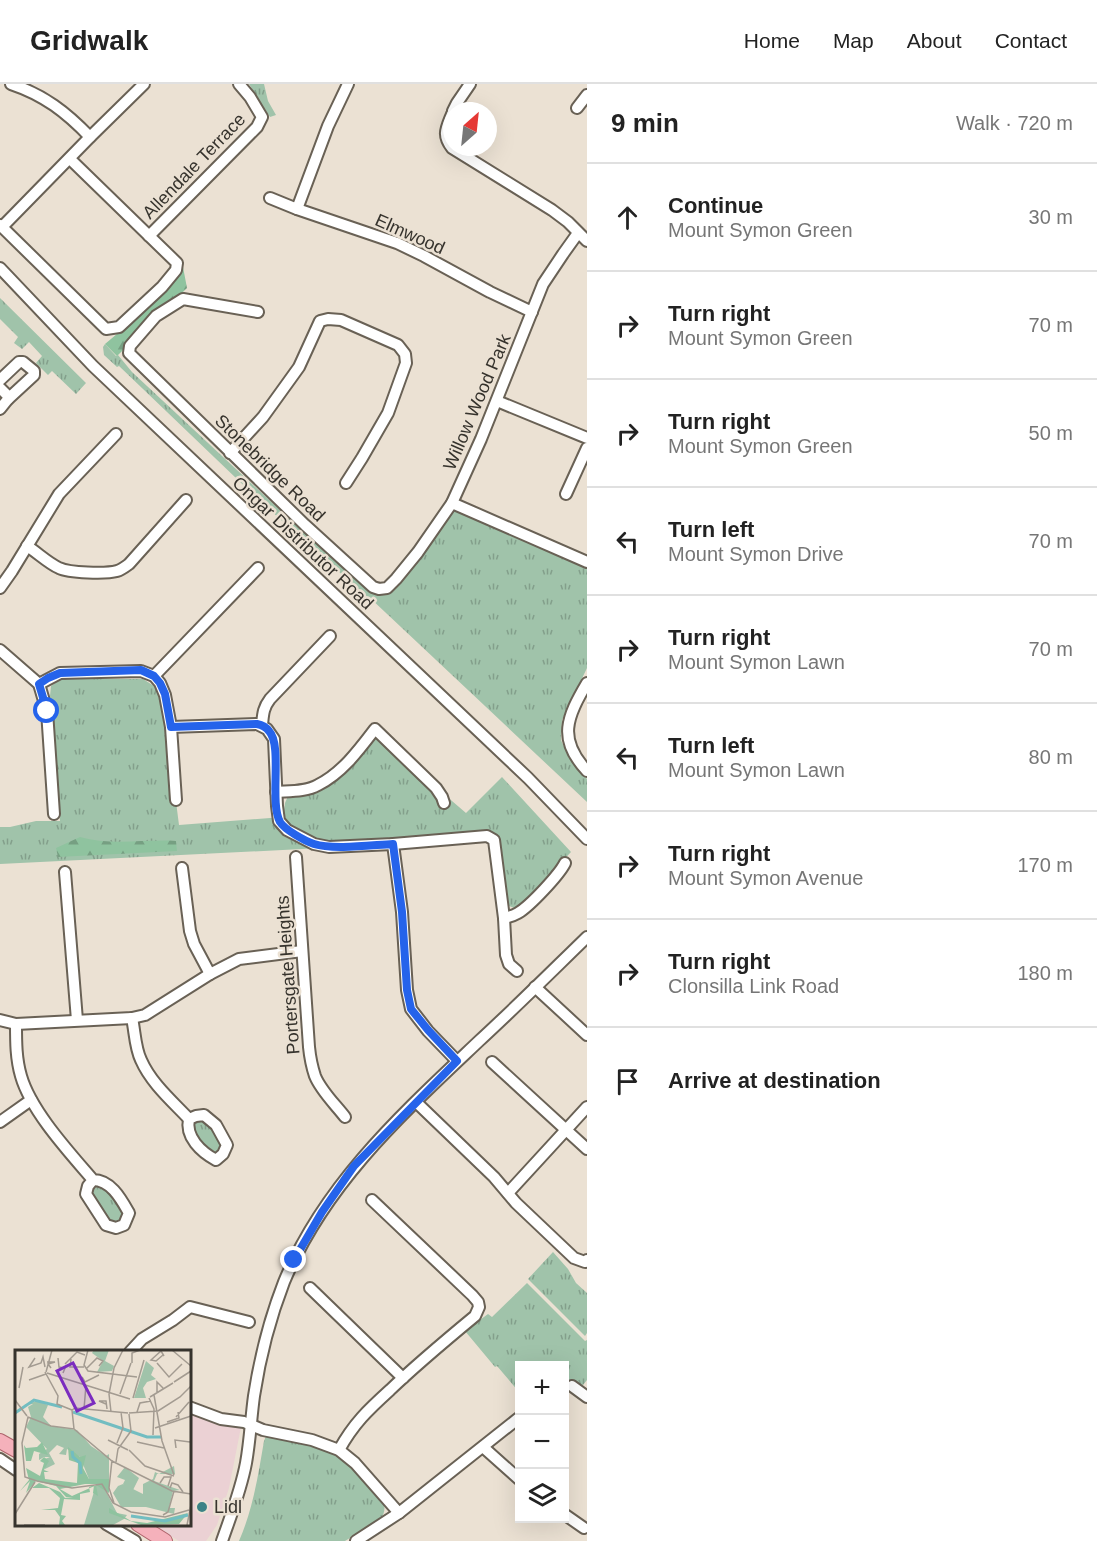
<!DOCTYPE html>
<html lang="en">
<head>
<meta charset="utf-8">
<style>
  body { margin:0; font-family:Helvetica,sans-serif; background:#f6f6f6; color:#222 }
  .controls { position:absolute; right:18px; bottom:18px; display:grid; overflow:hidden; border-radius:0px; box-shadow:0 6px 24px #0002 }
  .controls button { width:54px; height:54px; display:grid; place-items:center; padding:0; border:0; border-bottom:2px solid #e0e0e0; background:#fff; color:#222; font:30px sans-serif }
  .compass { position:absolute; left:443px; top:18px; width:54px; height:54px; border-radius:50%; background:#fff; box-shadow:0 6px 24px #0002; rotate:27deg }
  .stop { position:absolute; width:18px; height:18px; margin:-14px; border:4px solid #2563eb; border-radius:50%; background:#fff }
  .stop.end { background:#2563eb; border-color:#fff; box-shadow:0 2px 6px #0008 }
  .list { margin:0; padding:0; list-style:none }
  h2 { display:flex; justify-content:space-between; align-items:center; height:78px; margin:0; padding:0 24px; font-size:26px }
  h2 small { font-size:20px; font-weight:400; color:#767676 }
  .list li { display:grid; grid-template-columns:39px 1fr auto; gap:18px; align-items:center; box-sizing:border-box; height:108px; padding:0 24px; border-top:2px solid #e0e0e0 }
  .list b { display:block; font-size:22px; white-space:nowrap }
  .list p { margin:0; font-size:20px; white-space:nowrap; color:#767676 }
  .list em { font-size:20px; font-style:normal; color:#767676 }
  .icon { flex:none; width:33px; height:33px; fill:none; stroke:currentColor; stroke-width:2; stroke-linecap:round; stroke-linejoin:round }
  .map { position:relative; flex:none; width:587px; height:1457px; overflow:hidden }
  header { display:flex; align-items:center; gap:36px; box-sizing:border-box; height:84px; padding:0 30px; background:#fff; border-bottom:2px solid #e0e0e0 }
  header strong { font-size:28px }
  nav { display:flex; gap:33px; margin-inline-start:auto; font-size:21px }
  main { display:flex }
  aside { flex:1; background:#fff }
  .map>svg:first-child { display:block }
  .commercial { fill:#ebd1d4 }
  .grass { fill:url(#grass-tufts) }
  .forest { fill:url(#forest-firs) }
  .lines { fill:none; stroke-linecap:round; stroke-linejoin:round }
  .minor-casing { stroke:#696155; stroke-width:14 }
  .major-casing { stroke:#ae636b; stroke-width:16 }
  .minor { stroke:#fff; stroke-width:10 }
  .major { stroke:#f5b1bb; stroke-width:14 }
  .route { stroke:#2563eb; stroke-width:8 }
  .poi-dot { fill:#3b8386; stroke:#ebe1d3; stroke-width:2 }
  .labels { text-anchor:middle; stroke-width:5; stroke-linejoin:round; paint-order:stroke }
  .street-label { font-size:18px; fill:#36332d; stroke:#ebe1d3 }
  .poi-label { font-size:18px; fill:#36332d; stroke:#ebe1d3; text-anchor:start }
  .inset-river { fill:none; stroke:#72bdc1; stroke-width:3 }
  .inset-road { fill:none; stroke:#a39b91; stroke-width:1.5 }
  .view { fill:#7b2cbf; fill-opacity:0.15; stroke:#7b2cbf; stroke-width:3 }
  .inset-edge { fill:none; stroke:#36332d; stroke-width:3 }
</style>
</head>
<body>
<header>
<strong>Gridwalk</strong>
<nav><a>Home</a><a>Map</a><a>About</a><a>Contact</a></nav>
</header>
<main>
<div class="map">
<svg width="587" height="1457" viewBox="0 0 587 1457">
  <defs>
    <pattern id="grass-tufts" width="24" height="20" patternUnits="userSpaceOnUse" patternTransform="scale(1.5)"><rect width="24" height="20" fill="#a0c3aa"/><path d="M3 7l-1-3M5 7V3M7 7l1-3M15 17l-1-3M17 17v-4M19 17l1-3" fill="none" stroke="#839f8b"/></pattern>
    <pattern id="forest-firs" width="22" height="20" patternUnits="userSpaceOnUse" patternTransform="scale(1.5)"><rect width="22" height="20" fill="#8fc39f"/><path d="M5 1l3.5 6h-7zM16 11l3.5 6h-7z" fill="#769f82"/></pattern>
  </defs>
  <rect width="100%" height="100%" fill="#ebe1d3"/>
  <path class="commercial" d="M189,1329L224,1341L241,1343L229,1404L217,1441L206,1457H179L152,1441L189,1440Z"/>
  <g class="grass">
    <path d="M249,0H264L268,17L276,31L270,33Z"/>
    <path d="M0,214L86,299L76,310L52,287L48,291L36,279L42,272L29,258L22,265L14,259L18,253L0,235Z"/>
    <path d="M105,260L116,272L118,271L132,288L296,441L371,507L384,509L455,422L587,479V584L562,636L561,656L569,674L587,695V718L369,513L368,514L261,418L119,282L117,283L104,271L103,263Z"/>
    <path d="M61,595H143L154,602L163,616L179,741L283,733L285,719L288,712L301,709H317L339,693L373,653L381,656L466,729L502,693L571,768L517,825L509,822L502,769L495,753L484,750L302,765L0,780V743H10L36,737H60L53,624L50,612L51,602Z"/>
    <path d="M204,1032L227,1061L216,1076L199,1065L189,1035Z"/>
    <path d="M97,1102H102L114,1115L123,1132L120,1141C116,1140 115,1140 111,1138C107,1134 94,1114 92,1108Z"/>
    <path d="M553,1168L568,1185L576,1199L587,1209V1249L585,1252L528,1195Z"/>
    <path d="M527,1199L585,1257L587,1256V1296L583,1301L576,1300L572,1297L566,1304L565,1303L564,1282H520L519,1308L497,1282L495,1283L465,1247L488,1230L492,1233Z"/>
    <path d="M275,1351C290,1355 312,1358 325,1364C341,1371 374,1402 383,1418C386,1424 384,1430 381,1435L345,1457H239C253,1425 258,1392 264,1357L266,1352Z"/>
  </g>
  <g class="forest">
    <path d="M183,183L187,204L117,272L105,260C134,236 160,212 183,183Z"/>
    <path d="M80,753C111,762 144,755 176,757L177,767L58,773L56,764Z"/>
  </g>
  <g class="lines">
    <g class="minor-casing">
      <g id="minor">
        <path d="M11,0C44,11 66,28 90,53"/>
        <path d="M577,24L587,11"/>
        <path d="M453,27L457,19L470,0"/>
        <path d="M452,30C446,45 442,51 452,64L552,126L568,138L587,157"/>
        <path d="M270,114L297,125L397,159L424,172L490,208L532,228"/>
        <path d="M297,125L328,42L348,0"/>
        <path d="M0,141L106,245L119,243L162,203L176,186L177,179L70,75"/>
        <path d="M2,143L90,53L144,0"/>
        <path d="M149,152L257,43L262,33L250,13L239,0"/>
        <path d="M0,184L93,282L528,694L587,755"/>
        <path d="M258,228L183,215L156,232L130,262L129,269L305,441L373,503L379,505L387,504L396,495L418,468L452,419L481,355L543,200L563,170L578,149"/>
        <path d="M0,296L19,278H23L34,287V291L8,315"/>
        <path d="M0,304L8,312V315L0,325"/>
        <path d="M497,317L587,354"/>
        <path d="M230,369L263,333L299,283L320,237L328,235L341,236L398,261L405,270L406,279L388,329L362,374L346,399"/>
        <path d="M566,410L587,364"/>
        <path d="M452,419L587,478"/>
        <path d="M27,462C38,469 48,479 59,484C69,489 106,490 117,487C121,486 125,483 129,480L186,416"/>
        <path d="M0,504L12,487L59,410L116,350"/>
        <path d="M0,566L39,600L47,627L54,730"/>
        <path d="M154,592L258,484"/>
        <path d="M587,599C567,633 557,655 587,687"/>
        <path d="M39,600L60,589L141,587L154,592L160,599L165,611L171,643L176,716"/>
        <path d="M262,641C263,631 263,624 270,615L330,552"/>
        <path d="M171,643L257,640L267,645L274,655L277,722L279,737L287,746L314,760L329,763L393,760L487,752L494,756L504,834L506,871L509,880L517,887"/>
        <path d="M276,708C289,707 306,708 318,701C342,689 359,666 375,645L436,704L442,713L444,719"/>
        <path d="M393,760L402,828L407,906L411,925L428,947L457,977"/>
        <path d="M296,773L309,963C310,973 312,983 315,992C321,1007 335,1020 345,1033"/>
        <path d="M182,784L190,847L194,860L210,890"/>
        <path d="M65,788L77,936"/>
        <path d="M504,834C509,833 513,832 518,829C530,822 559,791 565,779"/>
        <path d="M535,903L587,951"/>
        <path d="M132,934C135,948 135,964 141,976C151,999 172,1017 189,1035"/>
        <path d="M0,936L16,940L132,934L145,931L210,890L239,875L302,867"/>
        <path d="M16,940C16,958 16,975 21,992C31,1027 69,1068 93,1096C111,1096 121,1115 129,1129L124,1141L116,1144L106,1141L86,1110L88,1102L93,1096"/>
        <path d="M492,978L587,1065"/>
        <path d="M416,1018L494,1093L516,1119L574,1174L585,1178L587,1176"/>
        <path d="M204,1031L216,1041L227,1061L223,1070L216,1076C201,1068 185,1053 189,1035L196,1032Z"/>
        <path d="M0,1038L31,1016"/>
        <path d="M508,1109L587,1023"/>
        <path d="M310,1204L403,1294"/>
        <path d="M130,1268L142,1255L173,1236L190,1223L249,1238"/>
        <path d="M572,1302L587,1313"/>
        <path d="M189,1323L221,1335L244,1338L263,1346L312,1356L339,1366L355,1379L399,1429"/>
        <path d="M483,1363L520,1396"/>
        <path d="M339,1366C354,1339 368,1326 390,1306C417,1280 446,1256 475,1232L479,1223L478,1218L472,1211L372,1116"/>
        <path d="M0,1375L16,1386"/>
        <path d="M564,1430L584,1444"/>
        <path d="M106,1440L135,1457"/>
        <path d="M222,1457C231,1431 241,1406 246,1379C250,1357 251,1334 254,1312C260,1273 270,1234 284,1198C325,1099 403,1029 479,957C516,923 551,888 587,853"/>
        <path d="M356,1457L399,1429L520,1333"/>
      </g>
    </g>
    <g class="major-casing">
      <g id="major">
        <path d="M0,1357L16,1366"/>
        <path d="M138,1440L165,1457"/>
      </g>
    </g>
    <use href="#minor" class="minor"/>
    <use href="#major" class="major"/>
  </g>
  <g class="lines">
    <path class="route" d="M47,627L39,600L48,594L60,589L141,586L154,592L160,599L165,610L171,643L257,640C262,641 266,643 269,647C283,662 269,718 280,738C285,746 305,757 314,760C333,766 372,761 393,760L402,828L407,906L411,925L428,946L457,977L354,1082L322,1128L294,1176"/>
  </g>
  <circle class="poi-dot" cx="202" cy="1423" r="6"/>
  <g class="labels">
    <g class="street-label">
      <text transform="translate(194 82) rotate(-46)" y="6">Allendale Terrace</text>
      <text transform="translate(410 150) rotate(24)" y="6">Elmwood</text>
      <text transform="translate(477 318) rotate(-67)" y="6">Willow Wood Park</text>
      <text transform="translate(270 384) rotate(44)" y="6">Stonebridge Road</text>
      <text transform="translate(303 459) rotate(43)" y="6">Ongar Distributor Road</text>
      <text transform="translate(288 891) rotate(-94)" y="6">Portersgate Heights</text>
    </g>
    <g class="poi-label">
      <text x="214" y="1429">Lidl</text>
    </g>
  </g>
  <g transform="translate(15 1266)">
    <rect width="176" height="176" fill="#ebe1d3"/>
    <path d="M22,51L33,55L28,67L36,76L62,80L76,96L91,106L94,104V129H74L65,107L52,99L51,105L44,104L49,98L42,95L34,103L40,114L30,119V109L35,107H29L24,110V104L32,99L11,77L16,67L13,57L18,54L9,55ZM159,116L160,124H142L139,131L165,140L158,141L154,158H160L159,164L131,157H106L98,143L103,136L108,134L128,144V134L138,129L140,122L144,124ZM81,135L88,136L102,163L112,165L109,169L98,175H69Z" fill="#a0c3aa"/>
    <path d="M27,92L33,105L19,101L16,111H11L9,95L11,98L22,97ZM53,97L65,107L71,105L68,118L74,129H94V143L81,135L83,146L78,143L79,135L74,137L75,142L65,144V150L49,149L46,165L51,166L47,171L50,175H44L45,167L40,160H26L43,158L45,148L34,138H17L24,133L45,142L50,148L58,147H51L41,136L21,131L11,143L15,131L5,141L14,130L11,118L25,126L29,113L25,111L29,107L34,111L29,120L34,122H29L30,129L62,133L63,113L54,110ZM70,134H84L57,146L45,139ZM94,158L116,171L132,173L173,163L164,174L126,175L94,163Z" fill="#8fc39f" fill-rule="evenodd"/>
    <path d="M79,0H94L90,11L99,16L97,21L82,22L88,11L77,3ZM131,11L139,18L136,25L141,29L132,32L128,38L131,48H119ZM110,117L124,128L117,142L108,134L110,130L102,127Z" fill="#a0c3aa"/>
    <path class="inset-river" d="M58,62L132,87H146M0,63L19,50L47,57M57,101L58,107L65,113L66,124M116,166L150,171L173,165"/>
    <path class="inset-road" d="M73,0L69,15L73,21L122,27M157,0L176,16M148,5L141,11L136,10L146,1L149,6M20,8L14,17L26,13L28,7L30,17M43,8L44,17L50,18L48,23M56,9L55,17H69M32,12H40L33,14L36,18M117,13V3L125,0M142,13L154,27L167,14M50,14L62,2L70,5M72,18L82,8L88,11L84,16M30,22L43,46L42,54L57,60M31,22L37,0M32,23L115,49M67,27L70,32L84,25M14,30L31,24M159,32L176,21M4,38L8,17M142,42V32L149,39M105,44L116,13M139,45L147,91L159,125M135,47L158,33M118,48L129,10M134,48L139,59L138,85M0,50L12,66M91,54L84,51H91L92,59M69,59L71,35M96,62L94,44L99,18L108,0M122,62L125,53L136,51M114,63L143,61L165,47L176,36M161,67L174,52M152,72L164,68L163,62M140,78L176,66M59,79L97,111L157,141L176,144M93,90L113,100M122,92L149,98M102,93L108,78L106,62M161,98L160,90L175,92M114,100L130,116L159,126M97,110L94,138L99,153M101,112L103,99L116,81L114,64M22,131L57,138L87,134L98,153L116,162L150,167L174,160M22,131L10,127L7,93L13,67L36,76L59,79L57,60L60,58L113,63M145,133L149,127H156L153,136M155,138L157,133L163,135L168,142M0,164L20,132M148,165L153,162L159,141M9,175H30M172,175L176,155"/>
    <path class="view" d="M58,13L79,53L62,61L42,21Z"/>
    <rect width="176" height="176" class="inset-edge"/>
  </g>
</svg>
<div class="controls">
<button>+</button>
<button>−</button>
<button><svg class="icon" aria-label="layers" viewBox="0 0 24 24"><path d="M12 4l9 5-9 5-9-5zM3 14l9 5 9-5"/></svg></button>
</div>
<svg class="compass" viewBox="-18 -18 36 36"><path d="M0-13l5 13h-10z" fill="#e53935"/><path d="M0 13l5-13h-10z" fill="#767676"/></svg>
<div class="stop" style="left:47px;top:627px"></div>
<div class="stop end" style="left:294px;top:1176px"></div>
</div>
<aside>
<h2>9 min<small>Walk · 720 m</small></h2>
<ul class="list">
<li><svg class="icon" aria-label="ahead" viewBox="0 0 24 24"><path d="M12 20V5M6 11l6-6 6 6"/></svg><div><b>Continue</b><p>Mount Symon Green</p></div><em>30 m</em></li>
<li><svg class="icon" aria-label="right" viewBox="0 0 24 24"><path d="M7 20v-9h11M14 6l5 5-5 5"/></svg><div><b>Turn right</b><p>Mount Symon Green</p></div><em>70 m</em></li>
<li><svg class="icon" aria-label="right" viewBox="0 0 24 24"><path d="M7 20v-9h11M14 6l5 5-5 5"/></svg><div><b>Turn right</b><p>Mount Symon Green</p></div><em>50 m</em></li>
<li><svg class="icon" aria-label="left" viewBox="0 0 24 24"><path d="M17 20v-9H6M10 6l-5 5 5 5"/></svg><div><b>Turn left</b><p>Mount Symon Drive</p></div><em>70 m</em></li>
<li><svg class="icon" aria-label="right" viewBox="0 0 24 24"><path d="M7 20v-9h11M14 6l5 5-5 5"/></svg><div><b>Turn right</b><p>Mount Symon Lawn</p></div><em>70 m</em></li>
<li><svg class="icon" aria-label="left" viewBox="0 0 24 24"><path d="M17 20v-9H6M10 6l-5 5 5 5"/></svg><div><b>Turn left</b><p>Mount Symon Lawn</p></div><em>80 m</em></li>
<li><svg class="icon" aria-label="right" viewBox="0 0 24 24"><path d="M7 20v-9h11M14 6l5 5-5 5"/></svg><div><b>Turn right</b><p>Mount Symon Avenue</p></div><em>170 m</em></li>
<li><svg class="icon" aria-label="right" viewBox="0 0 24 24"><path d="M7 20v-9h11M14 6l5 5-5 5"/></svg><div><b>Turn right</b><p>Clonsilla Link Road</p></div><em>180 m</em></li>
<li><svg class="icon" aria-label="arrive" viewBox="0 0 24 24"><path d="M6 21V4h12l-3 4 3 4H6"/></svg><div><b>Arrive at destination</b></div></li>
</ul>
</aside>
</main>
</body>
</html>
